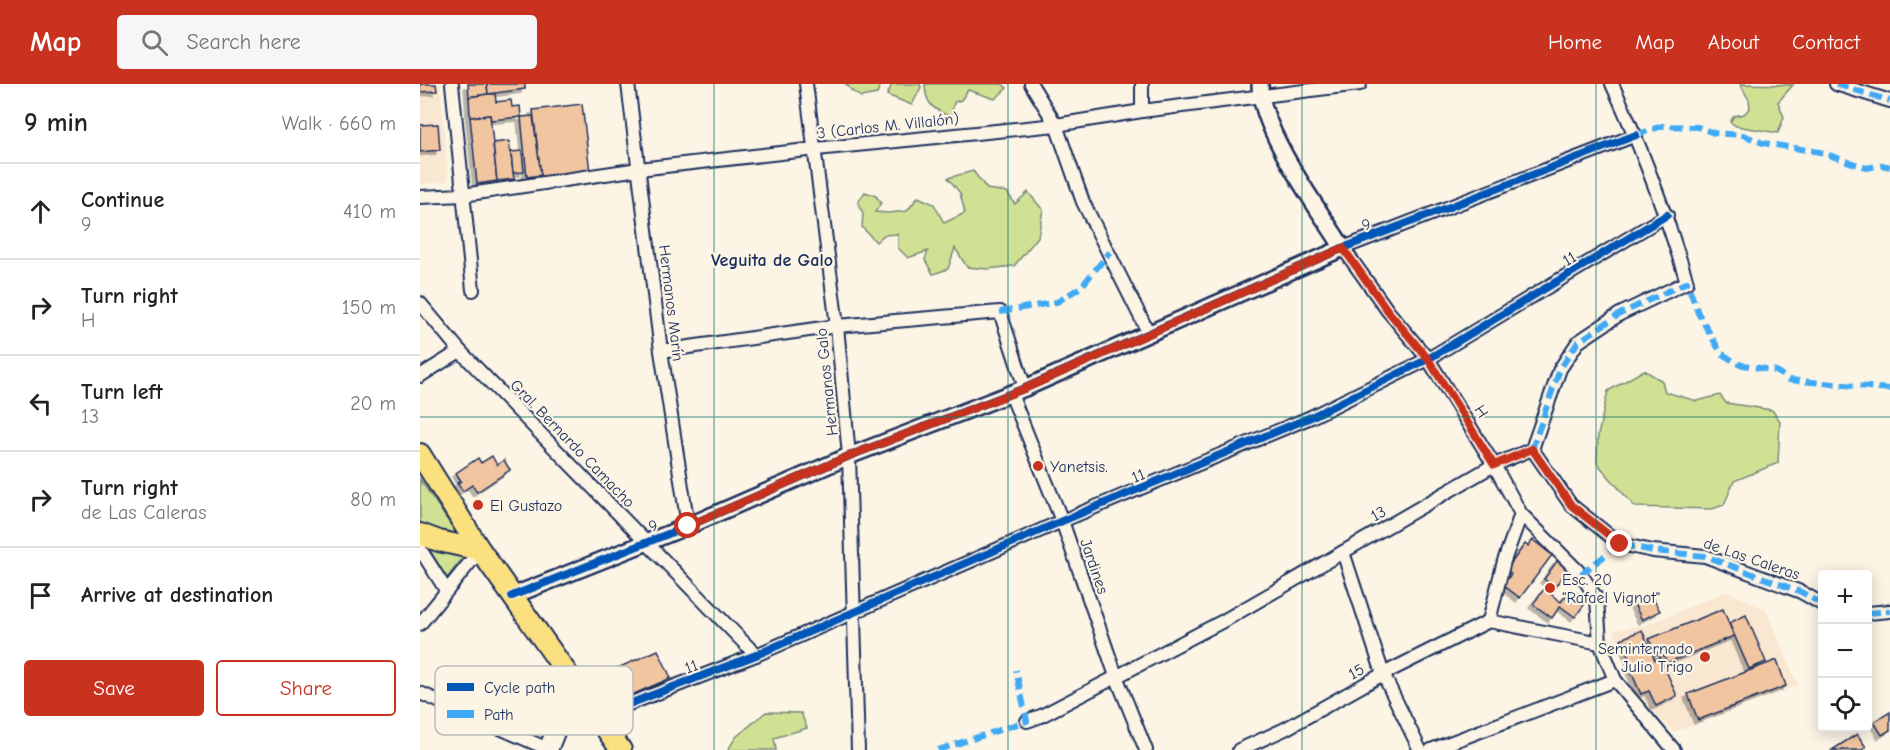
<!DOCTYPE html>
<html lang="en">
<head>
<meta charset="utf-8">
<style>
  body { margin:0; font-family:"Comic Neue",sans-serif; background:#f6f6f6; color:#222 }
  .controls { position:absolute; right:18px; bottom:18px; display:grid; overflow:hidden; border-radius:6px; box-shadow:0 3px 15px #0003 }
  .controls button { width:54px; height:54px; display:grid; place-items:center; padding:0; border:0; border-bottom:2px solid #e0e0e0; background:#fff; color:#222; font:30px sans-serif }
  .stop { position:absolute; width:18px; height:18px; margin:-14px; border:4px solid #c8321e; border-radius:50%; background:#fff }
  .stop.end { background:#c8321e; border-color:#fff; box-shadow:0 2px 6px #0008 }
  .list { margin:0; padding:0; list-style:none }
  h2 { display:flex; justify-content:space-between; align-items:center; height:78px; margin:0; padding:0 24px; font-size:26px }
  h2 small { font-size:20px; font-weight:400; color:#767676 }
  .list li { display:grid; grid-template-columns:39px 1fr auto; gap:18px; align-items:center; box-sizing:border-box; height:96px; padding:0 24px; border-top:2px solid #e0e0e0 }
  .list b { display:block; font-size:22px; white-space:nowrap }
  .list p { margin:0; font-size:20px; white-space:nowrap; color:#767676 }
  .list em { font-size:20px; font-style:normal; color:#767676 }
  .actions { display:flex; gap:12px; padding:18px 24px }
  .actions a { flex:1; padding:14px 0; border:2px solid #c8321e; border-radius:6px; text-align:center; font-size:21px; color:#c8321e }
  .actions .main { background:#c8321e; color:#fff }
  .icon { flex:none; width:33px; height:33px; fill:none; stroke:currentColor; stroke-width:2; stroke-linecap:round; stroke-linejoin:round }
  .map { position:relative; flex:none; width:1470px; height:666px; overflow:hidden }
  header { display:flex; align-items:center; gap:36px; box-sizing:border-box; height:84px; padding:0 30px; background:#c8321e; color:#fff }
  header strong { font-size:28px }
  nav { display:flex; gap:33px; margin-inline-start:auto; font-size:21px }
  .search { width:420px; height:54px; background:#f6f6f6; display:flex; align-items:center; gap:15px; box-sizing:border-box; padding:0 21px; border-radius:6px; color:#767676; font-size:22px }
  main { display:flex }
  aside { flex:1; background:#fff }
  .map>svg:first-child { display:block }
  .built { fill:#f9e7d1 }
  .green { fill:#d1e194; stroke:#768879; stroke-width:1.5 }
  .building { fill:#f2c5a1; stroke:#1b2f5e; stroke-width:1.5; filter:url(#shadow) }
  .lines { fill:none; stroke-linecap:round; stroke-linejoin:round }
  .minor-casing { stroke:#1b2f5e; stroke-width:16 }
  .tertiary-casing { stroke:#1b2f5e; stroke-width:20 }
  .secondary-casing { stroke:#1b2f5e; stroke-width:22 }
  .primary-casing { stroke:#1b2f5e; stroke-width:24 }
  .minor { stroke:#fcf5e5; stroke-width:12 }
  .tertiary { stroke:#fcf5e5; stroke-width:15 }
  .secondary { stroke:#fcf5e5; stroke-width:18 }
  .primary { stroke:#fbe080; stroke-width:20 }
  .quiet { stroke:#3fa9f5; stroke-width:6; stroke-dasharray:12 6; stroke-linecap:butt }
  .cycleway-casing { stroke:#fcf5e5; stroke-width:11 }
  .cycleway { stroke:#0057b8; stroke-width:8 }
  .route { stroke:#c8321e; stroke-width:8 }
  .grid { fill:none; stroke:#0f766e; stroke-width:1.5; stroke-opacity:0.55 }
  .poi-dot { fill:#c8321e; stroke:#fcf5e5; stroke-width:2 }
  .labels { text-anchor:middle; stroke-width:4.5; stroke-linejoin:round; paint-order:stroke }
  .street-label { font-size:16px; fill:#1b2f5e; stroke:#fcf5e5 }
  .poi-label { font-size:16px; fill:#1b2f5e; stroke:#fcf5e5; text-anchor:start }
  .neighbourhood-label { font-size:18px; font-weight:bold; fill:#1b2f5e; stroke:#fcf5e5 }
  .key { fill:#fcf5e5; stroke:#b8babc; stroke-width:1.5 }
  .key-label { font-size:16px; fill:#1b2f5e }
</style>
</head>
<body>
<header>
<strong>Map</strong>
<div class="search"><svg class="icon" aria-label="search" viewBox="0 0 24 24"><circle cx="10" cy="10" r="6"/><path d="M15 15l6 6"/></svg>Search here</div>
<nav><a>Home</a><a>Map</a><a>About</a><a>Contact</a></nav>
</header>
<main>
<aside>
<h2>9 min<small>Walk · 660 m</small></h2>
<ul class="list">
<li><svg class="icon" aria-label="ahead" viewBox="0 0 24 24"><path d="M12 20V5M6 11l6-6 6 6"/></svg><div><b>Continue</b><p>9</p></div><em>410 m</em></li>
<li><svg class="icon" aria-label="right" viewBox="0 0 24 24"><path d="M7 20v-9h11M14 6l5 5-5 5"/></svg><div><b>Turn right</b><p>H</p></div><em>150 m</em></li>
<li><svg class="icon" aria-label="left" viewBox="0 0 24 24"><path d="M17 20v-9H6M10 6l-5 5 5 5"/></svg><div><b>Turn left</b><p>13</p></div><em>20 m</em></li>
<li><svg class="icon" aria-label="right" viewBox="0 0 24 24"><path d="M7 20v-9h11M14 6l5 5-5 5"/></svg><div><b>Turn right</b><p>de Las Caleras</p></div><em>80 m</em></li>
<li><svg class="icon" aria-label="arrive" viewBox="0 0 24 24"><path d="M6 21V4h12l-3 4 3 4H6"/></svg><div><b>Arrive at destination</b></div></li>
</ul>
<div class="actions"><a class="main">Save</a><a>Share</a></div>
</aside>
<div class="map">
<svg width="1470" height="666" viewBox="0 0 1470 666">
  <defs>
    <filter id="shadow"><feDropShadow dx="-4" dy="4" stdDeviation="0" flood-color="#0004"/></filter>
  </defs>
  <rect width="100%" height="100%" fill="#fcf5e5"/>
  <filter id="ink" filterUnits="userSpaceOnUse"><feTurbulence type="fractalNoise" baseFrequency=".0167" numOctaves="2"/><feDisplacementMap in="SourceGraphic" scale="12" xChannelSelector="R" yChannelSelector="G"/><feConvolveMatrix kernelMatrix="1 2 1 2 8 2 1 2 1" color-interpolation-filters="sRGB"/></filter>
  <g filter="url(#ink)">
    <g class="built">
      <path d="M0,0H20L28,97L0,100Z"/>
      <path d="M1307,507L1346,526L1378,601L1254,648L1234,629L1215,606L1193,546L1226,541Z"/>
    </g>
    <g class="green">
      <path d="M426,0H460L457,10L441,13L432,7Z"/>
      <path d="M472,0H500L501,3L492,21L467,11Z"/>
      <path d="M505,0H582L587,4L575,15L548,6L541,16L534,18L531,33C514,26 505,20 505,0Z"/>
      <path d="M1320,0L1373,1L1358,18L1364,33L1358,49L1316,42L1310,38L1314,32L1324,30L1330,24L1329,16Z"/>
      <path d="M553,87L567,105L587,108L595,120L608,108L623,126L618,153L594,182L567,185L547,183L535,164L528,185L513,190L505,176L508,167L488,174L478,164V150L464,151L456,158L442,143L443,130L438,118L445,108L456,112L461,119L455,128L469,129L487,127L498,113L514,120L524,139L545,129L540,109L528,94Z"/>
      <path d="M1224,286L1242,297L1245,308L1277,317L1300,311L1306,319L1352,326L1360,337L1358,379L1314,397L1304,421L1292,425L1215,423L1177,379L1178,351L1188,307Z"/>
      <path d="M0,395L38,452L0,441Z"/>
      <path d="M6,460L44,472L27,494Z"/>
      <path d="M346,628L381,629L387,644L354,654L356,666H308L316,653Z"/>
    </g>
    <g class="building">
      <path d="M0,0H16L17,7L0,8Z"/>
      <path d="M48,0H67L68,10L49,13Z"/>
      <path d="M67,0H105V5L68,10Z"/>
      <path d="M68,10H75L76,18L91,16L92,23L100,22L101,33L71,36L70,31L50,33L49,13Z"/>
      <path d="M162,20L170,88L121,94L113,26Z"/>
      <path d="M70,31L77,97L57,100L50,33Z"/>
      <path d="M113,32L121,91L107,93L101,33Z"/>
      <path d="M18,40L20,66L0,68V41Z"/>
      <path d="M89,57L94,95L77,97L73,59Z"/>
      <path d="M102,67L104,88L93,89L91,68Z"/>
      <path d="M72,372L77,381L84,376L90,386L57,408L52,401L43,407L37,399L41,397L36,389L58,374L61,379Z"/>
      <path d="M1113,456L1132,471L1100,514L1083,501L1091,490L1086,486L1105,460L1108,462Z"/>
      <path d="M1137,477L1148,485L1135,503L1124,495Z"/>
      <path d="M1124,505L1141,518L1151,505L1167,517L1155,533L1140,522L1132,534L1113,520Z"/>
      <path d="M1231,511L1240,527L1222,536L1214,520Z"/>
      <path d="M1303,525L1314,552L1247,579L1242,567L1235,570L1229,555Z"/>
      <path d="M1326,531L1346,578L1329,585L1309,539Z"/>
      <path d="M1222,546L1235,576L1240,573L1257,612L1236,622L1229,607L1221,610L1209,583L1212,581L1201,555Z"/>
      <path d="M238,566L251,594L198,617L182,591Z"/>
      <path d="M1357,576L1366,602L1278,636L1268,610Z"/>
      <path d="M1470,628V646L1462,651L1454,638Z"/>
      <path d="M1437,650L1446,663L1442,666H1412Z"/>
    </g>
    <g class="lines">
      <g class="minor-casing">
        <g id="minor">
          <path d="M32,0L53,206"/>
          <path d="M208,0L241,267L268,442"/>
          <path d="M386,0L417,242L429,372L438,666"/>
          <path d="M611,0L636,41L663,118L729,250"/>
          <path d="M722,0V27"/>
          <path d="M1416,0L1470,17"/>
          <path d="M1216,51L923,164L968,227L1008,275L1074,381L1101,430L1161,490L1177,515L1180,559L1195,596L1254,666"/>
          <path d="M0,113L43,111L219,85L396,65L636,41L722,27L940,0"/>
          <path d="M0,219L40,267L336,571"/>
          <path d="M241,267L417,242L580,228L605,304"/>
          <path d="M0,292L40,267"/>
          <path d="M591,310L642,437L696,592L726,666"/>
          <path d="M1112,365L1151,421L1200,460L1233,467L1285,472L1381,508L1402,520"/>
          <path d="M1101,430L1084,477L1069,537L1180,559"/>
          <path d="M0,465L26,506"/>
          <path d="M923,468L963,590L1000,666"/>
          <path d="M1448,529L1470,527"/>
          <path d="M0,540L60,466"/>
          <path d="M0,609L128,665"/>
          <path d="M178,632L336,571L642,437L891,333L1008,275L1247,131"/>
          <path d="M607,637L621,632L805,536L1074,381L1112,365L1140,285L1158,258L1200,230L1267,198C1246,130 1222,64 1192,0"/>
          <path d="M819,666L865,645L963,590L1069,537"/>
          <path d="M1011,666L1195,596"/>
        </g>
      </g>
      <g class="tertiary-casing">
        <path id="tertiary" d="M92,512L268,442L429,372L605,304L923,164C898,124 840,46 840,0"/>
      </g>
      <g class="secondary-casing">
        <path id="secondary" d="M128,666L154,600"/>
      </g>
      <g class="primary-casing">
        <g id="primary">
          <path d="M0,370L60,466L201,666"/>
          <path d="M0,450L19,457L60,466"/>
        </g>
      </g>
      <use href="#minor" class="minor"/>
      <use href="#tertiary" class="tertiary"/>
      <use href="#secondary" class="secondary"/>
      <use href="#primary" class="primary"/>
      <g class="quiet">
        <path d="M1416,0L1470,17"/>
        <path d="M1216,51L1242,42L1278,43L1294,49L1323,51L1343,59L1400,68L1447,84L1462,81L1470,83"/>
        <path d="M580,228L637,218L661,203L690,168"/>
        <path d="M1161,490L1200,460"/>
        <path d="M1402,520L1381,508L1285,472L1233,467L1200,460L1151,421L1112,365L1140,285L1158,258L1200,230L1267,198L1278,229L1301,269L1318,280L1356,287L1369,296L1470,305"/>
        <path d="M1448,529L1470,527"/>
        <path d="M518,666L607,637L596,586"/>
      </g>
      <g class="cycleway-casing">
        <g id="cycleway">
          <path d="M92,512L268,442L429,372L605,304L923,164L1216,51"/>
          <path d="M178,632L336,571L642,437L891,333L1008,275L1247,131"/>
        </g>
      </g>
      <use href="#cycleway" class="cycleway"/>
    </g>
  </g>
  <g class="lines" filter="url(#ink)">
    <path class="route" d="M268,442L429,372L606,304L923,164L968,227L1008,275L1074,381L1112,365L1151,421L1200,460"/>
  </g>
  <path class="grid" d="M294,0V666M588,0V666M882,0V666M1176,0V666M0,333H1470"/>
  <g class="poi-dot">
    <circle cx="618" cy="382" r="6"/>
    <circle cx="58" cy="421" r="6"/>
    <circle cx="1130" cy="504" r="6"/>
    <circle cx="1285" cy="573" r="6"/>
  </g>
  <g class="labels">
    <g class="street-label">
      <text transform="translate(468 41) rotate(-6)" y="6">3 (Carlos M. Villalón)</text>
      <text transform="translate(946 140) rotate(-21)" y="6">9</text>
      <text transform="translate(1149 174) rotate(-31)" y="6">11</text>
      <text transform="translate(252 219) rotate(83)" y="6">Hermanos Marín</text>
      <text transform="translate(406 298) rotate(-96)" y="6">Hermanos Galo</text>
      <text transform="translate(1062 327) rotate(58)" y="6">H</text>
      <text transform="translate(153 359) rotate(46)" y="6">Gral. Bernardo Camacho</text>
      <text transform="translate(718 391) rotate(-22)" y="6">11</text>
      <text transform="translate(958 429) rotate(-30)" y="6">13</text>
      <text transform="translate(233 441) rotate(-22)" y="6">9</text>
      <text transform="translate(1332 474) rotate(19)" y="6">de Las Caleras</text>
      <text transform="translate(675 482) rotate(71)" y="6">Jardines</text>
      <text transform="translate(271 582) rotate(-21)" y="6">11</text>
      <text transform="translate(936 587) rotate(-29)" y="6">15</text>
    </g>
    <g class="poi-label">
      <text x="630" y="388">Yanetsis.</text>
      <text x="70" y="427">El Gustazo</text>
      <text x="1142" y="501">Esc. 20<tspan x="1142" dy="18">"Rafael Vignot"</tspan></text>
      <text x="1273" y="570" text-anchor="end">Seminternado<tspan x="1273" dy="18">Julio Trigo</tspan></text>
    </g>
    <g class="neighbourhood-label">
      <text x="352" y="182">Veguita de Galo</text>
    </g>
  </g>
  <rect x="15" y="582" width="198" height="69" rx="9" class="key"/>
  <rect x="27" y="599" width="27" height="8" fill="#0057b8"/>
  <rect x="27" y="626" width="27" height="8" fill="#3fa9f5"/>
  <g class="key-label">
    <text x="64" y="609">Cycle path</text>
    <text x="64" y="636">Path</text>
  </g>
</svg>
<div class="controls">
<button>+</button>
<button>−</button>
<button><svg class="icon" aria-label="locate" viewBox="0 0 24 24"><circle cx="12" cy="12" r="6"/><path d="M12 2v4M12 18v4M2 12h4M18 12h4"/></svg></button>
</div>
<div class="stop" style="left:268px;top:442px"></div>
<div class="stop end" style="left:1200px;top:460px"></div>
</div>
</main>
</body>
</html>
